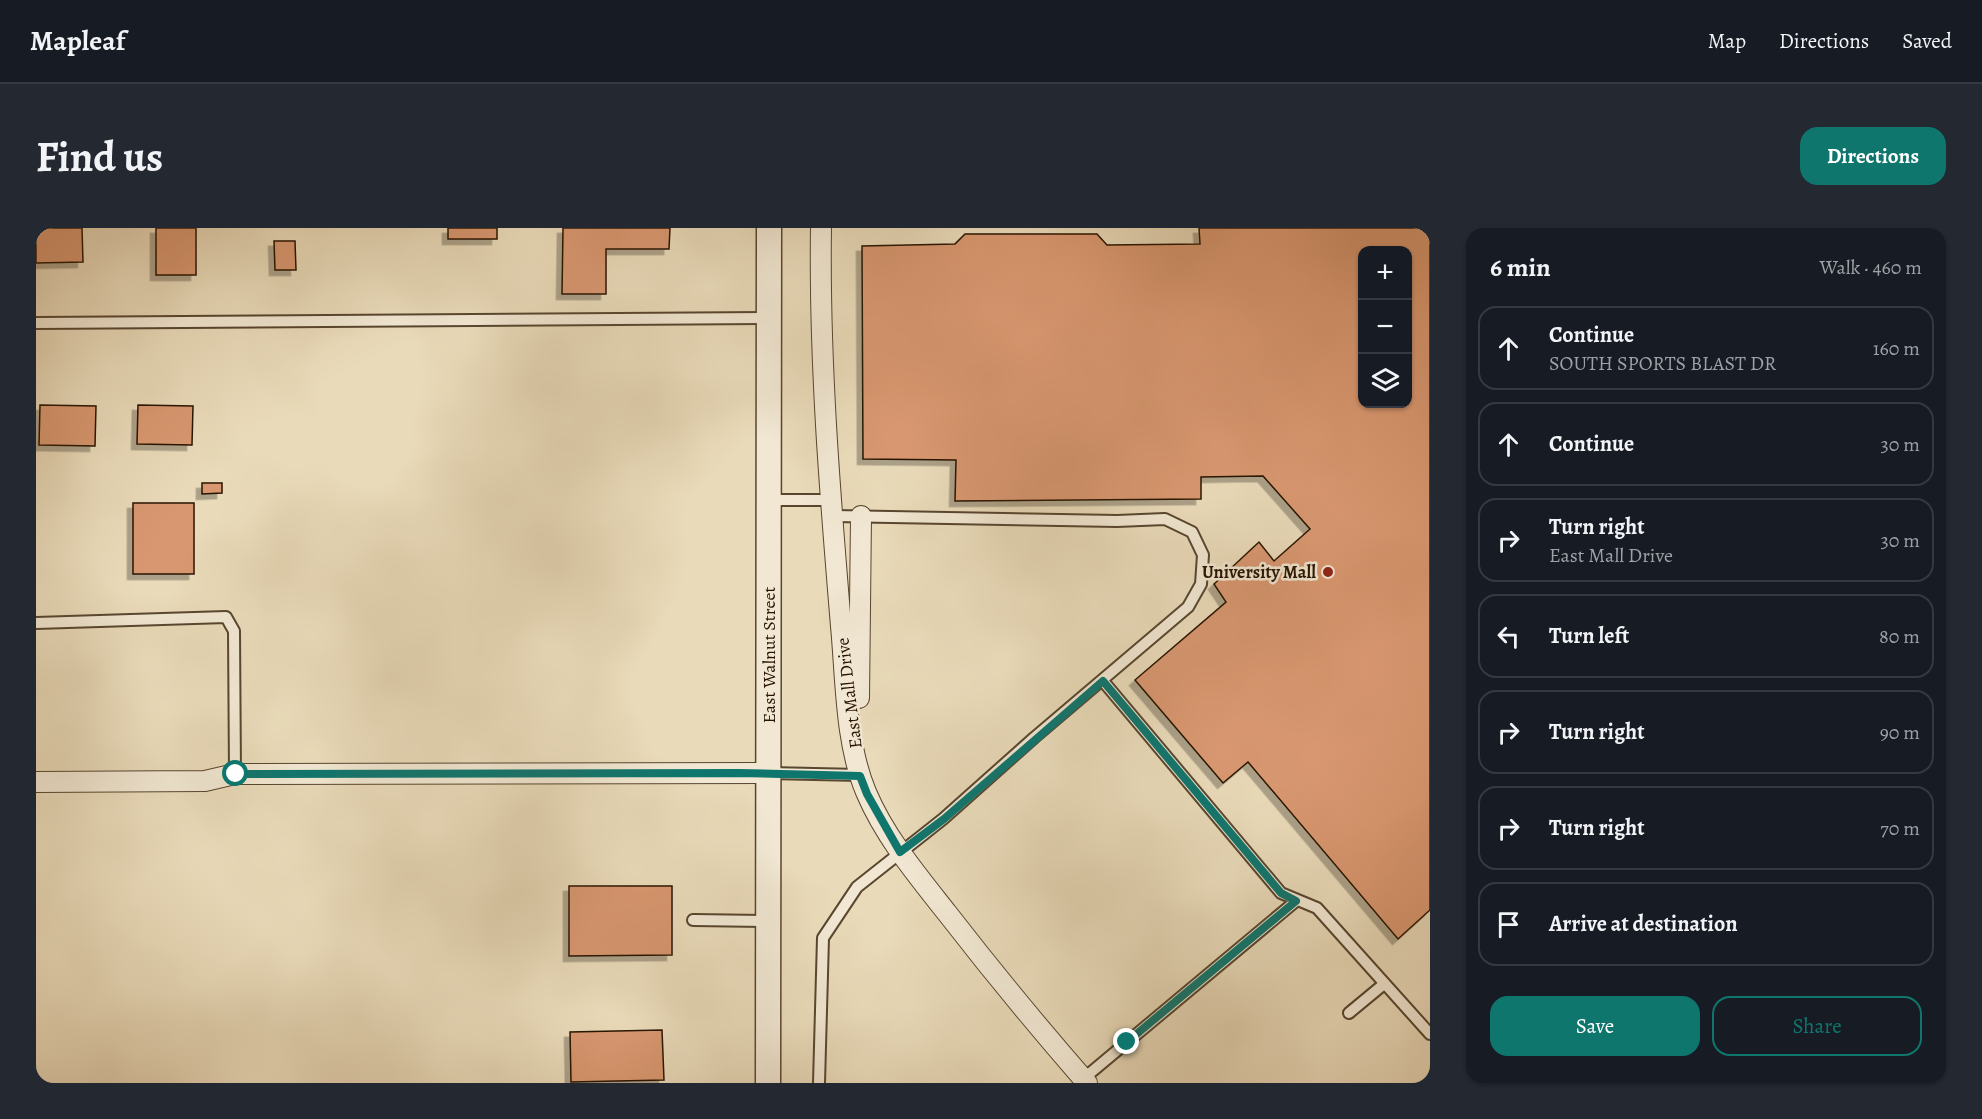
<!DOCTYPE html>
<html lang="en">
<head>
<meta charset="utf-8">
<style>
  body { margin:0; font-family:Alegreya,serif; background:#242831; color:#f1f3f6 }
  .controls { position:absolute; right:18px; top:18px; display:grid; overflow:hidden; border-radius:12px; box-shadow:0 2px 4px #0004 }
  .controls button { width:54px; height:54px; display:grid; place-items:center; padding:0; border:0; border-bottom:2px solid #363941; background:#171b24; color:#f1f3f6; font:30px sans-serif }
  .stop { position:absolute; width:18px; height:18px; margin:-14px; border:4px solid #0f766e; border-radius:50%; background:#fff }
  .stop.end { background:#0f766e; border-color:#fff; box-shadow:0 2px 6px #0008 }
  .list { margin:0; padding:0; list-style:none }
  h2 { display:flex; justify-content:space-between; align-items:center; height:78px; margin:0; padding:0 24px; font-size:26px }
  h2 small { font-size:20px; font-weight:400; color:#9ea1a6 }
  .list li { display:grid; grid-template-columns:39px 1fr auto; gap:18px; align-items:center; box-sizing:border-box; height:84px; margin:0 12px 12px; padding:0 12px; border:2px solid #363941; border-radius:18px }
  .list b { display:block; font-size:22px; white-space:nowrap }
  .list p { margin:0; font-size:20px; white-space:nowrap; color:#9ea1a6 }
  .list em { font-size:20px; font-style:normal; color:#9ea1a6 }
  .actions { display:flex; gap:12px; padding:18px 24px }
  .actions a { flex:1; padding:14px 0; border:2px solid #0f766e; border-radius:18px; text-align:center; font-size:21px; color:#0f766e }
  .actions .main { background:#0f766e; color:#fff }
  .icon { flex:none; width:33px; height:33px; fill:none; stroke:currentColor; stroke-width:2; stroke-linecap:round; stroke-linejoin:round }
  .map { position:relative; flex:none; width:1394px; height:855px; overflow:hidden; border-radius:18px }
  header { display:flex; align-items:center; gap:36px; box-sizing:border-box; height:84px; padding:0 30px; background:#171b24; border-bottom:2px solid #363941 }
  header strong { font-size:28px }
  nav { display:flex; gap:33px; margin-inline-start:auto; font-size:21px }
  .intro { display:flex; align-items:center; justify-content:space-between; box-sizing:border-box; height:144px; padding:0 36px }
  h1 { margin:0; font-size:42px }
  .button { padding:15px 27px; border-radius:18px; background:#0f766e; color:#fff; font-size:21px; font-weight:700 }
  main { display:flex; gap:36px; padding:0 36px }
  aside { flex:1; background:#171b24; border-radius:18px; box-shadow:0 2px 4px #0004 }
  .map>svg:first-child { display:block }
  .building { fill:#d8976f; stroke:#281401; stroke-width:1.5; fill-rule:evenodd; filter:url(#shadow) }
  .lines { fill:none; stroke-linecap:round; stroke-linejoin:round }
  .service-casing { stroke:#58462f; stroke-width:14 }
  .minor-casing { stroke:#58462f; stroke-width:22 }
  .tertiary-casing { stroke:#58462f; stroke-width:27 }
  .service { stroke:#f1e7d2; stroke-width:10 }
  .minor { stroke:#f1e7d2; stroke-width:20 }
  .tertiary { stroke:#f1e7d2; stroke-width:24 }
  .route { stroke:#0f766e; stroke-width:8 }
  .poi-dot { fill:#8f2418; stroke:#f1e7d2; stroke-width:2 }
  .labels { text-anchor:middle; stroke-width:5; stroke-linejoin:round; paint-order:stroke }
  .poi-label { font-size:18px; font-weight:bold; fill:#281401; stroke:#f1e7d2; text-anchor:end }
  .street-label { font-size:18px; fill:#281401; stroke:#f1e7d2 }
</style>
</head>
<body>
<header>
<strong>Mapleaf</strong>
<nav><a>Map</a><a>Directions</a><a>Saved</a></nav>
</header>
<div class="intro"><h1>Find us</h1><a class="button">Directions</a></div>
<main>
<div class="map">
<svg width="1394" height="855" viewBox="0 0 1394 855">
  <defs>
    <filter id="shadow"><feDropShadow dx="-5.5" dy="5.5" stdDeviation="0" flood-color="#0004"/></filter>
  </defs>
  <rect width="100%" height="100%" fill="#e9dab9"/>
  <filter id="stains"><feTurbulence type="fractalNoise" baseFrequency=".00333" numOctaves="4"/><feColorMatrix values="0 0 0 0 .2 0 0 0 0 .09 0 0 0 0 .02 0 0 0 .5 -.17"/></filter>
  <radialGradient id="worn" r=".72"><stop offset=".6" stop-color="#630" stop-opacity="0"/><stop offset="1" stop-color="#630" stop-opacity=".3"/></radialGradient>
  <g class="building">
    <path d="M0,0H46L47,34L0,35Z"/>
    <rect x="120" y="0" width="40" height="47"/>
    <rect x="412" y="0" width="49" height="11"/>
    <path d="M527,0H634L633,21H570V66H526Z"/>
    <path d="M1163,0H1394V682L1362,711L1212,534L1187,555L1099,452L1190,374L1178,356L1223,314L1238,333L1274,301L1227,248L1165,249V271L919,273L920,232L827,231L826,18L919,16L929,6H1061L1071,17L1164,16ZM1326,22H1372V176H1326Z"/>
    <path d="M238,13H259L260,42H239Z"/>
    <path d="M4,177L60,178L59,218L3,217Z"/>
    <path d="M102,177L157,178L156,217L101,216Z"/>
    <path d="M166,255H186V265L166,266Z"/>
    <rect x="97" y="275" width="61" height="71"/>
    <path d="M533,658H636V727L533,728Z"/>
    <path d="M626,802L628,852L535,854L534,804Z"/>
  </g>
  <g class="lines">
    <g class="service-casing">
      <g id="service">
        <path d="M0,95L732,90"/>
        <path d="M732,272H796"/>
        <path d="M0,395L190,389L198,403L199,546"/>
        <path d="M1067,453L1245,665L1281,680L1394,806"/>
        <path d="M733,545L824,547"/>
        <path d="M657,692L733,693"/>
        <path d="M1313,785L1348,756"/>
        <path d="M1047,851L1260,673"/>
        <path d="M783,855L787,710L821,659L907,591L999,509L1152,379L1165,356L1167,327L1156,304L1129,291L1081,293L798,288"/>
      </g>
    </g>
    <g class="minor-casing">
      <g id="minor">
        <path d="M785,0C783,132 794,266 805,398C810,451 809,514 830,564C849,609 881,647 911,685C956,743 1002,799 1051,855"/>
        <path d="M823,470L825,288"/>
        <path d="M0,554L169,553L199,546L733,545"/>
      </g>
    </g>
    <g class="tertiary-casing">
      <path id="tertiary" d="M732,855L733,0"/>
    </g>
    <use href="#service" class="service"/>
    <use href="#minor" class="minor"/>
    <use href="#tertiary" class="tertiary"/>
  </g>
  <g class="lines">
    <path class="route" d="M200,546L703,545L824,548L831,566L864,624L908,591L1067,453L1245,665L1260,673L1091,814"/>
  </g>
  <circle class="poi-dot" cx="1292" cy="344" r="6"/>
  <g class="labels">
    <g class="poi-label">
      <text x="1280" y="350">University Mall</text>
    </g>
    <g class="street-label">
      <text transform="translate(733 427) rotate(-90)" y="6">East Walnut Street</text>
      <text transform="translate(813 465) rotate(-97)" y="6">East Mall Drive</text>
    </g>
  </g>
  <rect width="100%" height="100%" filter="url(#stains)"/>
  <rect width="100%" height="100%" fill="url(#worn)"/>
</svg>
<div class="controls">
<button>+</button>
<button>−</button>
<button><svg class="icon" aria-label="layers" viewBox="0 0 24 24"><path d="M12 4l9 5-9 5-9-5zM3 14l9 5 9-5"/></svg></button>
</div>
<div class="stop" style="left:200px;top:546px"></div>
<div class="stop end" style="left:1091px;top:814px"></div>
</div>
<aside>
<h2>6 min<small>Walk · 460 m</small></h2>
<ul class="list">
<li><svg class="icon" aria-label="ahead" viewBox="0 0 24 24"><path d="M12 20V5M6 11l6-6 6 6"/></svg><div><b>Continue</b><p>SOUTH SPORTS BLAST DR</p></div><em>160 m</em></li>
<li><svg class="icon" aria-label="ahead" viewBox="0 0 24 24"><path d="M12 20V5M6 11l6-6 6 6"/></svg><div><b>Continue</b></div><em>30 m</em></li>
<li><svg class="icon" aria-label="right" viewBox="0 0 24 24"><path d="M7 20v-9h11M14 6l5 5-5 5"/></svg><div><b>Turn right</b><p>East Mall Drive</p></div><em>30 m</em></li>
<li><svg class="icon" aria-label="left" viewBox="0 0 24 24"><path d="M17 20v-9H6M10 6l-5 5 5 5"/></svg><div><b>Turn left</b></div><em>80 m</em></li>
<li><svg class="icon" aria-label="right" viewBox="0 0 24 24"><path d="M7 20v-9h11M14 6l5 5-5 5"/></svg><div><b>Turn right</b></div><em>90 m</em></li>
<li><svg class="icon" aria-label="right" viewBox="0 0 24 24"><path d="M7 20v-9h11M14 6l5 5-5 5"/></svg><div><b>Turn right</b></div><em>70 m</em></li>
<li><svg class="icon" aria-label="arrive" viewBox="0 0 24 24"><path d="M6 21V4h12l-3 4 3 4H6"/></svg><div><b>Arrive at destination</b></div></li>
</ul>
<div class="actions"><a class="main">Save</a><a>Share</a></div>
</aside>
</main>
</body>
</html>
